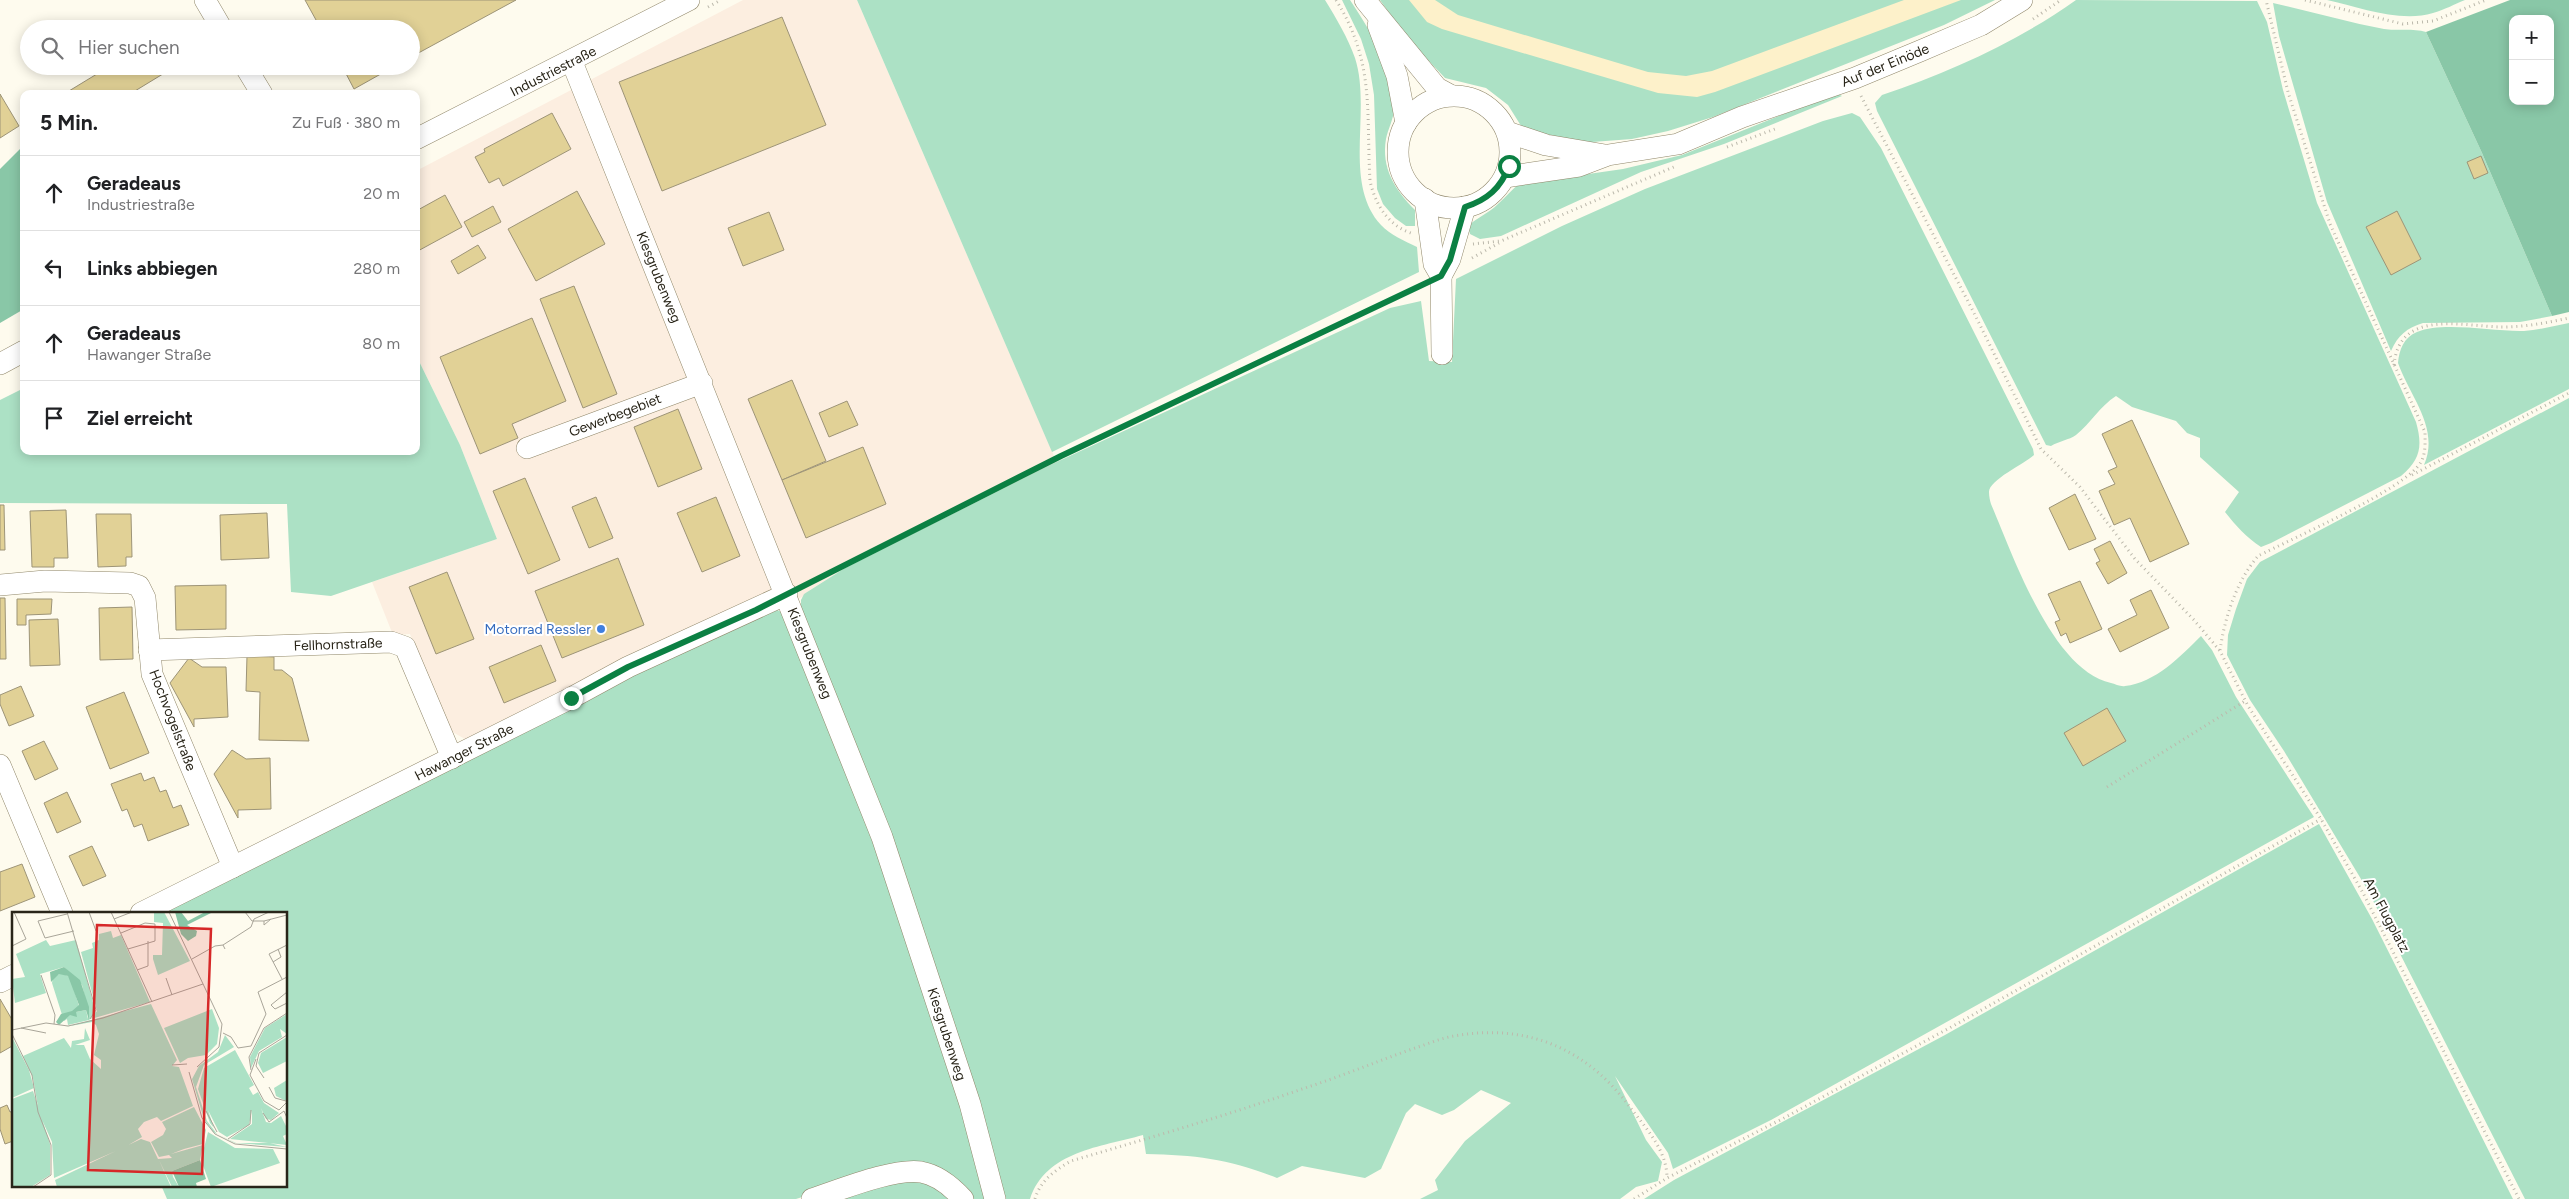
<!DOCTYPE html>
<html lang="de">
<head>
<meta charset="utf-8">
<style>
  body { margin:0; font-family:Figtree,sans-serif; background:#f2f2f2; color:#202124 }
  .controls { position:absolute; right:15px; top:15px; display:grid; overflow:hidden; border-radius:10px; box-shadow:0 2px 12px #0003 }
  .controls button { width:45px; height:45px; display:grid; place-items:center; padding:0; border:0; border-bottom:1px solid #e0e0e0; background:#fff; color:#202124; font:25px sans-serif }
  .stop { position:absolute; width:15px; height:15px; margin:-11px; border:4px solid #0b8043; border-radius:50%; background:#fff }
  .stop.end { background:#0b8043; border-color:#fff; box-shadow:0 1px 5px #0008 }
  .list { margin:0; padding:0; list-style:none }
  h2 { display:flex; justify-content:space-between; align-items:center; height:65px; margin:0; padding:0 20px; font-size:21px }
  h2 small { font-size:16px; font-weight:400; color:#757577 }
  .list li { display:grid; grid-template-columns:32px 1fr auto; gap:15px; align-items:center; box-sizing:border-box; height:75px; padding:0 20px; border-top:1px solid #e0e0e0 }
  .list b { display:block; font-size:19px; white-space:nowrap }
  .list p { margin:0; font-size:16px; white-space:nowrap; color:#757577 }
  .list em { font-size:16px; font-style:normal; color:#757577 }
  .icon { flex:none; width:28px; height:28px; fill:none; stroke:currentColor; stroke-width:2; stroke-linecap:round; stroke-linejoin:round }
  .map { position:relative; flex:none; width:2569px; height:1199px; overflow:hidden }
  .search { position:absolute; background:#fff; box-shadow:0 2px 12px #0003; left:20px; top:20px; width:400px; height:55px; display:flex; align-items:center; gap:12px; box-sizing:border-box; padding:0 18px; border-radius:28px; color:#757577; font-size:19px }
  .panel { position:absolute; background:#fff; box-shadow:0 2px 12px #0003; left:20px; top:90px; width:400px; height:365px; border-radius:10px }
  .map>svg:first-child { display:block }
  .commercial { fill:#fceee0 }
  .built { fill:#fdf1ca }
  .green { fill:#ace1c5 }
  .forest { fill:#89c7a7; fill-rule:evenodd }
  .building { fill:#e1d196; stroke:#9d9477 }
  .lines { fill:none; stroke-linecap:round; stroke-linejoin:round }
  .street-casing { stroke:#90876a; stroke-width:22 }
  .path { stroke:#bcb9ac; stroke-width:3; stroke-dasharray:1 4; stroke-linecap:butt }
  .street { stroke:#fff; stroke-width:21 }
  .route { stroke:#0b8043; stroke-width:6 }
  .shop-dot { fill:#3f7fe0; stroke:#fff; stroke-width:2 }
  .labels { text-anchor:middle; stroke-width:4; stroke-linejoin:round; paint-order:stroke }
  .street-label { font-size:14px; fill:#292519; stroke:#fff }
  .shop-label { font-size:14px; fill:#366cbe; stroke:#fff; text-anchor:end }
  .inset-road { fill:none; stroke:#a9a599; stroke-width:1 }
  .view { fill:#d62828; fill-opacity:0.15; stroke:#d62828; stroke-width:2.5 }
  .inset-edge { fill:none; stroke:#292519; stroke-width:2.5 }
</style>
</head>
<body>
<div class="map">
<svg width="2569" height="1199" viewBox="0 0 2569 1199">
  <rect width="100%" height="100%" fill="#fefbee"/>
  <path class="commercial" d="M743,0H857L1057,463L845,568L810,590L802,597L777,610L475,738L465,739L449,730L410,634L393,635L372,582L497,539L460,445L416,355V171Z"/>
  <path class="built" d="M1401,0H1972L1715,96L1676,100L1437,33Z"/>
  <g class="green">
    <path d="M857,0H1325C1336,18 1348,38 1355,58C1372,110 1342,183 1381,225C1390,235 1405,241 1417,247L1419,272L1052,452Z"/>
    <path d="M1342,0H1350C1371,32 1395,69 1394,109C1394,118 1388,129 1386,139C1381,168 1395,190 1415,210V226H1406L1395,218L1383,204L1377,189L1374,95L1369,64L1361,39Z"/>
    <path d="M1380,0H1409L1427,22L1442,29L1658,93L1697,97L1715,92L1961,0H1995L1944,25L1713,117L1668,131L1632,139L1579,143L1523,129L1508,105L1486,88L1445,78L1408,39Z"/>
    <path d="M1435,0H1904L1712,71L1686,76L1648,72L1458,15Z"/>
    <path d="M2076,0L2257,1L2267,22L2283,90L2317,203L2416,422C2423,447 2420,460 2401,476L2271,543L2261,547C2246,537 2236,526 2225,512L2239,492L2200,457V438L2187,433L2176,421L2132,407L2116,396C2100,406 2091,423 2076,435C2069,440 2059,441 2051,446L2046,445L1877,111L1875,103L1882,95C1950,72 2017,42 2076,0Z"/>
    <path d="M2327,0H2465C2455,4 2444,10 2433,13C2400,23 2359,7 2327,0Z"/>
    <path d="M2273,3C2310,11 2347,22 2384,29C2398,31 2413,28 2426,32L2482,153L2552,316L2520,322L2423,323C2407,328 2398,335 2391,351L2327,202L2279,36Z"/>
    <path d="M1836,93L1842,96L1724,144L1641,172L1501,236L1480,239L1470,234L1468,226C1478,217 1489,213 1498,204C1506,197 1511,190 1519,184L1623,169L1682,155Z"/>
    <path d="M1852,113L1860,117L1881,148L2033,449L2034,455C2024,464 1989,480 1989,492C1989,496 1990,501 1991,504C2013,555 2052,670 2111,683C2115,684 2121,687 2125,686C2155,683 2181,656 2201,636L2212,650L2236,697L2314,817L1771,1120L1673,1169L1668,1153L1615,1076L1646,1140L1662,1162L1658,1181L1636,1187L1620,1199H1420L1438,1190L1435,1180L1465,1141L1511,1103L1481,1090L1454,1110L1442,1115L1415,1104L1406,1113L1381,1169L1365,1178L1302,1166L1277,1178C1230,1159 1196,1155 1146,1154L1143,1135C1101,1147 1046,1151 1030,1199H1003L801,611V600L804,594L845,568L1048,466L1390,308L1421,301L1429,361L1452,362L1456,279L1562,226L1645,189L1823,121Z"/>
    <path d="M2569,323V389L2424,465C2440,428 2410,397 2398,363C2399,350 2404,337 2417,332C2444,321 2494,332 2524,331C2539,330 2554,326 2569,323Z"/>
    <path d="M416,355L460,445L497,539L331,596L291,592L287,504L0,503V400L24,388V451H416Z"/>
    <path d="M2569,398V1199H2525L2367,889L2284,751L2250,700L2227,655L2228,635L2236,609L2247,579L2260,562Z"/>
    <path d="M777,610L782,612L865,808L964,1106L985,1199H972L896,1167L796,1199H167L161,1185H286V913H158L646,668L768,612Z"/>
    <path d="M2319,824L2372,919L2513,1199H1644L1674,1180L1945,1035Z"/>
    <path d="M901,1178L924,1179L957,1199H830Z"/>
  </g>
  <g class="forest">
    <path d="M2510,0H2569V312L2552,316L2482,153L2426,32ZM2513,19H2550V101H2513Z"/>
    <path d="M21,148H24V309L0,323V169Z"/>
  </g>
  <g class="building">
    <path d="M305,0H516L411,57V29H321Z"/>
    <path d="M782,17L826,125L662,191L619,82Z"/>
    <path d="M110,66H176L130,94H64Z"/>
    <path d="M342,66H395L354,89Z"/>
    <path d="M0,94L19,126L0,138Z"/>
    <path d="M552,113L571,149L503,186L499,178L489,183L475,157L485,152L484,149Z"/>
    <path d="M2481,156L2488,173L2474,179L2467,162Z"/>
    <path d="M577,191L605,244L536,281L508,229Z"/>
    <path d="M445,195L462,227L416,252V211Z"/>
    <path d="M493,206L501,222L472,237L464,222Z"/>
    <path d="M2397,211L2421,259L2391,275L2366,227Z"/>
    <path d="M769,212L784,250L743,266L728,228Z"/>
    <path d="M478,245L486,258L458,274L451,261Z"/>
    <path d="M574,286L617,394L583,408L540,299Z"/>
    <path d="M532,318L566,401L512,424L518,438L480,454L440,357Z"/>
    <path d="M792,380L826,461L782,480L748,399Z"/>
    <path d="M847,401L858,425L829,437L819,413Z"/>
    <path d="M678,409L702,469L658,487L634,427Z"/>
    <path d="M2132,420L2189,544L2150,562L2130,518L2114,525L2099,491L2115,484L2108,471L2117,467L2102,434Z"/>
    <path d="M863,447L886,504L806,538L782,480Z"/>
    <path d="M525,478L560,560L528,574L493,491Z"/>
    <path d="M2075,494L2096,539L2069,550L2049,508Z"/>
    <path d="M596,497L613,538L589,548L572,507Z"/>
    <path d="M716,497L740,556L702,572L677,513Z"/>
    <path d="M0,505H4L5,550H0Z"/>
    <path d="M66,510L68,558H54V567H32L30,511Z"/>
    <path d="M267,513L269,558L221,560L220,515Z"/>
    <path d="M96,514H131L132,557H126V566L98,567Z"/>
    <path d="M2110,541L2127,573L2108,584L2096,563L2100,561L2094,549Z"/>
    <path d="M618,558L644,625L562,658L535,591Z"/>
    <path d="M447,572L474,639L436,654L409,587Z"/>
    <path d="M2080,581L2102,629L2070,643L2066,633L2061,636L2055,622L2060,620L2048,594Z"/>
    <path d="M226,585V629L176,630L175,586Z"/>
    <path d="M2151,590L2169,628L2120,652L2108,629L2137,615L2130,600Z"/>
    <path d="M0,598H5L6,659H0Z"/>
    <path d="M17,599H52L51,614L26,615V625H17Z"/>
    <path d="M132,607L133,659L100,660L99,608Z"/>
    <path d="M58,619L60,665L30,666L29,620Z"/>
    <path d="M541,645L556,681L504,703L489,667Z"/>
    <path d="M247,656L274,657V670H282L292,678L309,741L259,740L260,692L246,691Z"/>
    <path d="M189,658L202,667H226L228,717L194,719V727L170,683Z"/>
    <path d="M21,686L34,716L9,726L0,704V695Z"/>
    <path d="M124,692L149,753L110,769L86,707Z"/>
    <path d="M2107,708L2126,741L2083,766L2064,733Z"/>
    <path d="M44,741L58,769L35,780L22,751Z"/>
    <path d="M232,750L246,759L270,758L271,809L238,810V818L214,774Z"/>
    <path d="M141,773L144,781L154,777L160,792L166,790L173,808L181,805L189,825L148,841L142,824L134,827L127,809L122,811L111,784Z"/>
    <path d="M67,792L81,822L57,833L44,803Z"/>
    <path d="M92,846L106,876L83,886L69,856Z"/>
    <path d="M22,864L35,897L0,911V872Z"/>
    <path d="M0,999L14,1023V1045L0,1053Z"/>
    <path d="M7,1105L10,1112L14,1111V1144L13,1141L5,1144L0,1129V1108Z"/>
  </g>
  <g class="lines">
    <g class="street-casing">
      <g id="street">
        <path d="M205,0L222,29"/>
        <path d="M1365,0L1437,88L1450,95"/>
        <path d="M1378,25L1397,76L1406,123"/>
        <path d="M572,62L882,837L970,1104L995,1199"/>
        <path d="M245,66L262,94"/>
        <circle cx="1454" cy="152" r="56"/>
        <path d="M1507,132L1546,145L1605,155"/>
        <path d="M416,139L689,0"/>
        <path d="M1505,177L1579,166L1608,155L1678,144L1742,117L1855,78L1920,51L1981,25L2022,0"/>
        <path d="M1425,199L1434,264L1441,276L1442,354"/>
        <path d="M1441,276L1450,259L1465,207"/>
        <path d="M0,364L24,351"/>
        <path d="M527,448L702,383"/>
        <path d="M0,585L45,581L130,583L139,586L145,598L152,674L233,867"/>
        <path d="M149,650L391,642L405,647L452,758"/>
        <path d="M0,765L62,913"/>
        <path d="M141,913L571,698L628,667L787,594"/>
        <path d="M0,982L14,975"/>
        <path d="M812,1199C840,1190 893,1168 921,1172C938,1175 952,1187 963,1199"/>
      </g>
    </g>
    <g class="path">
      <path d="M1336,0C1375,62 1366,111 1370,181C1375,203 1387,225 1411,233"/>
      <path d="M2305,0L2403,24L2433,21L2486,0"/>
      <path d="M708,7L721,0"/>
      <path d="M2033,19L2061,0"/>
      <path d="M1861,96L1973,311L2041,449L2080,487L2135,559L2194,620L2220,651L2248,706L2321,819L2363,893L2519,1199"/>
      <path d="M1727,147L1775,129"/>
      <path d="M1473,244L1501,241L1676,166"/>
      <path d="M1472,258L1499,243"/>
      <path d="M2394,365C2399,309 2461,326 2501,327C2524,327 2546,323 2569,318"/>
      <path d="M2412,475L2569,393"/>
      <path d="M803,586L1061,456L1422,285"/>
      <path d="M2220,650C2225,617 2236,582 2258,556C2291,539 2406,489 2421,462C2426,453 2425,442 2425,432L2330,224L2288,92L2266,0"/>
      <path d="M2107,787L2245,701"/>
      <path d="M1035,1199C1040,1181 1055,1170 1071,1161C1149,1138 1228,1115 1305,1088C1342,1076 1378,1061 1415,1048C1428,1044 1441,1038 1454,1036C1526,1023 1586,1048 1629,1106C1645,1127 1667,1150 1667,1178"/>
      <path d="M1634,1199L1667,1178L1784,1118L1953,1026L2321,819"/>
    </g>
    <use href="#street" class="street"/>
  </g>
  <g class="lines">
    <path class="route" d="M571,698L628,667L756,610L1061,456L1441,276L1450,260L1465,207C1487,200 1501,188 1509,166"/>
  </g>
  <circle class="shop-dot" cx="601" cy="629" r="5"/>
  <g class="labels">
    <g class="street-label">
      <text transform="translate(1885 65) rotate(-22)" y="5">Auf der Einöde</text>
      <text transform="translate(553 71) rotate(-27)" y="5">Industriestraße</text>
      <text transform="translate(659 277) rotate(68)" y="5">Kiesgrubenweg</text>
      <text transform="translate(615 415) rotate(-21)" y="5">Gewerbegebiet</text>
      <text transform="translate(338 644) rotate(-2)" y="5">Fellhornstraße</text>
      <text transform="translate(810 653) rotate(68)" y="5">Kiesgrubenweg</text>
      <text transform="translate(173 720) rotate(69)" y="5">Hochvogelstraße</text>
      <text transform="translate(464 752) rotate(-27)" y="5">Hawanger Straße</text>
      <text transform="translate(2387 915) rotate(62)" y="5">Am Flugplatz</text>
      <text transform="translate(947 1034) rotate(72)" y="5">Kiesgrubenweg</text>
    </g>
    <g class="shop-label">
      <text x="591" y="634">Motorrad Ressler</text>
    </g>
  </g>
  <g transform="translate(12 912)">
    <rect width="275" height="275" fill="#fefbee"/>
    <path d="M142,0H152L178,49L146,63L141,47V43H150L151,11L142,10ZM99,19L101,26L109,23L138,90L79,107L85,99L69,40L81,36L80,31L87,28V22ZM34,28L38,34L64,28L84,101L77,108L56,113L55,107L52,109L40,71L41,65L49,61L58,65L67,94L64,100L74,98L76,107L77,101L70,73L52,55L28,62L34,81L3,91L0,67L13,65L4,42ZM139,92L165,148L160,154L167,155L181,194L149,209L145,205L132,210L126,217L130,225L113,235L107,224L113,235L42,266L40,230L27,201L21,166L11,144L52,126L59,136L60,129L72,127L73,116L78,128L63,133H72L78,147L89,157V148L82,143L87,122L84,113L80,110L53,115ZM200,97L207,116L205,132L194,143L176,146L168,151L152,116ZM275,102V122L268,117L270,125L247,139L239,156L238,145L253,116ZM213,123L222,135L192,153L184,175L195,209L205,222L224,231H257L275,235L223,231L201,220L192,207L180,167L187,154L206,140ZM0,125L17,158L22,176L0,186ZM275,125V149L251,161L246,151L249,141ZM223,138L242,173L237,176L241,183L246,180L252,191L267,201L259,208L254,207L249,196L254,210L259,211L269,204L275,216V222L271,224L275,233L218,227L240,212V198L237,213L215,225L207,220L196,198L202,216L198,211L186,177L192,156ZM275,168V188H272L264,184L262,176ZM21,179L38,232V263L19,275H0V187ZM182,195L194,218L191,232L172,237L159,242L191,233L188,248L160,259L159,252L161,265L167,275H160L147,248L159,275H45L43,268L129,227L138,230L146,247L160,246L157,243L147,245L139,230L151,223L154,217L150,210ZM196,220L223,236L261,237L268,251L199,275L189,248Z" fill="#ace1c5"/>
    <path d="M163,0H169L176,9L193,0H201L175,13L185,19L184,24L176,29L169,22ZM52,55L68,68L77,95V108L74,98L64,100L65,105L58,103L47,113L44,110L49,102L60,99L67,93L56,64L47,62L39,70L38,60ZM188,248L194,267L184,271L185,275H167L160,259Z" fill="#89c7a7"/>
    <path class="inset-road" d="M55,0L84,98L78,107M77,0L84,19M99,0L140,90M157,0L210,112L207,135L185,155M233,0L240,9H252M55,2L26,9L33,26L62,19M102,7L120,0M259,7L252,13V9L275,3M109,21L133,11L143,12V29L116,37M211,33L239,15L242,7L257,0M0,34L14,27L2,0M180,47L203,34L211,33L213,37M261,50L269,45L266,37M125,58L136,54V29M29,63L43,103L42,112M154,66L160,83M270,67L257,42L275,33M275,80L259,93L263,97L275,91M9,116L34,121M0,118L34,111L56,114L91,106L191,72M211,121L219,125L226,136L239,134L254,102L246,80L275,65M0,122L20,163L26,200L39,233V263L21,275M244,147L238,163L252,189L267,198L275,190M160,153L175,152M239,158L237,145L252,116L275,101M177,160L190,206L203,222L223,232L275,237M252,166L244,154L247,141L275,123M257,175L263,186L274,189M194,199L205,220M251,201L257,210L272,199L275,206M216,227L238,212L239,198"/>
    <path class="view" d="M85,13L199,17L190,262L76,258Z"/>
    <rect width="275" height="275" class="inset-edge"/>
  </g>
</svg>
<div class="controls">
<button>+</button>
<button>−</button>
</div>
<div class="stop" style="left:1509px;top:166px"></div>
<div class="stop end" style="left:571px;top:698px"></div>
<div class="search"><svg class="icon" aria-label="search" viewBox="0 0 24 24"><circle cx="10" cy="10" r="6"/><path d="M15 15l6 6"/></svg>Hier suchen</div>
<section class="panel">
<h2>5 Min.<small>Zu Fuß · 380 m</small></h2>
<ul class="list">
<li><svg class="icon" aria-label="ahead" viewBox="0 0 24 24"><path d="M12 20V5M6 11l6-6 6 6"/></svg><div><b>Geradeaus</b><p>Industriestraße</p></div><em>20 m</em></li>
<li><svg class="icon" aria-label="left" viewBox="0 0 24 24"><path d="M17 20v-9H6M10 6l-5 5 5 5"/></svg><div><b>Links abbiegen</b></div><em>280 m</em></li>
<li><svg class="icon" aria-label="ahead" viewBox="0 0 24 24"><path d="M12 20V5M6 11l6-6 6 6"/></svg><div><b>Geradeaus</b><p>Hawanger Straße</p></div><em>80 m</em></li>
<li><svg class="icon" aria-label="arrive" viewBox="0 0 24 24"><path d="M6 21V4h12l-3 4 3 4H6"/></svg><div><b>Ziel erreicht</b></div></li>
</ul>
</section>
</div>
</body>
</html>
